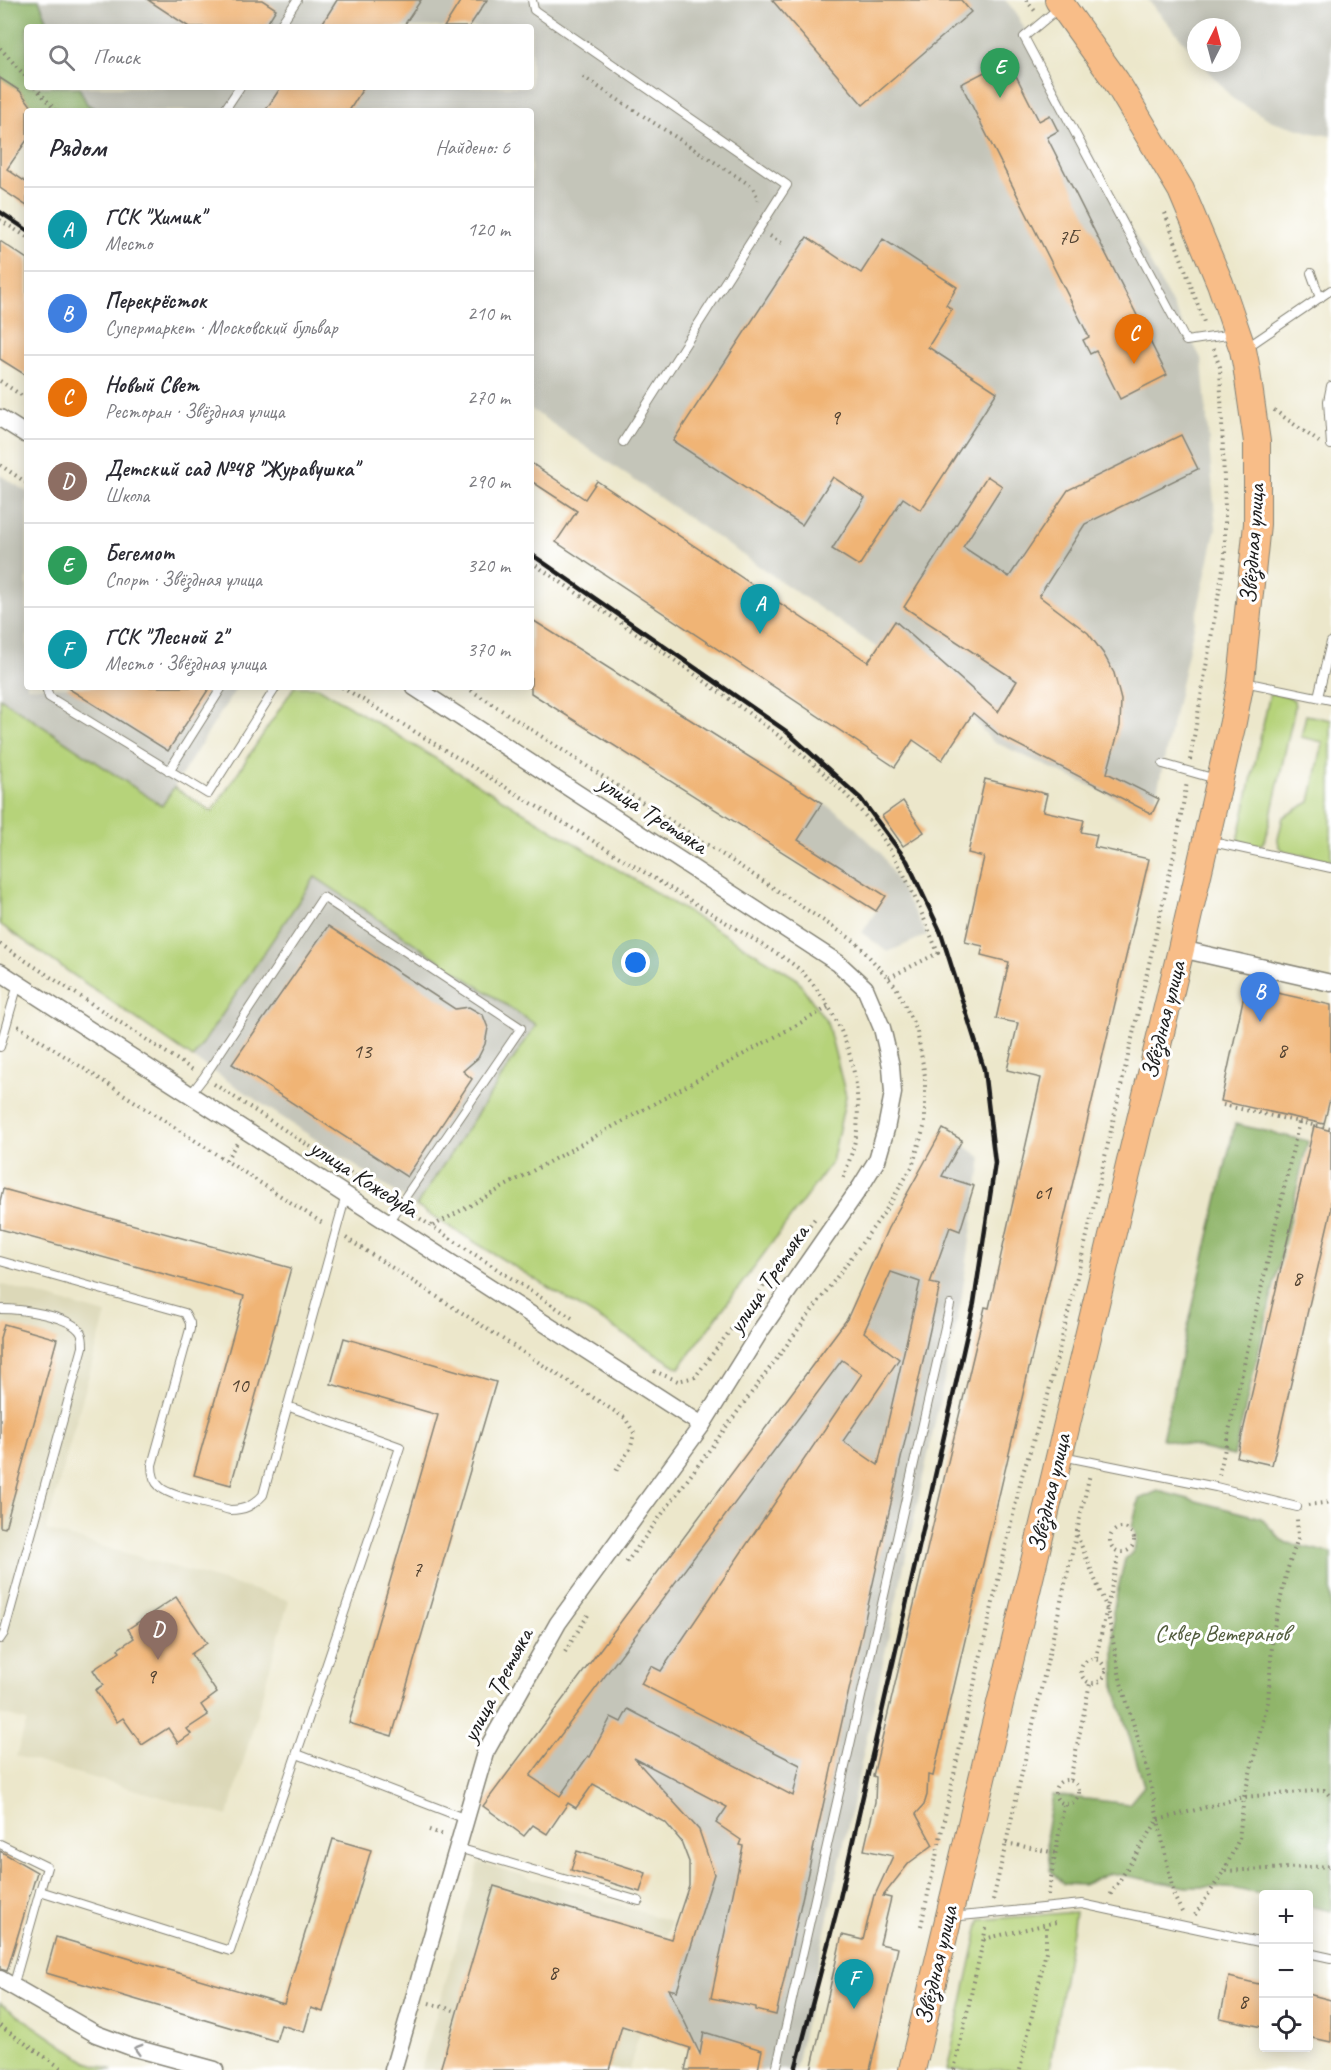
<!DOCTYPE html>
<html lang="ru">
<head>
<meta charset="utf-8">
<style>
  body { margin:0; font-family:Caveat,sans-serif; background:#f7f7f7; color:#2b2b33 }
  .controls { position:absolute; right:18px; bottom:18px; display:grid; overflow:hidden; border-radius:6px; box-shadow:0 3px 15px #0003 }
  .controls button { width:54px; height:54px; display:grid; place-items:center; padding:0; border:0; border-bottom:2px solid #e1e1e2; background:#fff; color:#2b2b33; font:30px sans-serif }
  .compass { position:absolute; left:1187px; top:18px; width:54px; height:54px; border-radius:50%; background:#fff; box-shadow:0 3px 15px #0003; rotate:6deg }
  .you { position:absolute; left:636px; top:963px; width:21px; height:21px; margin:-15px; border:4px solid #fff; border-radius:50%; background:#1a73e8; box-shadow:0 0 0 9px #1a73e833 }
  .badge { display:grid; place-items:center; width:39px; height:39px; border-radius:50%; background:#1a73e8; color:#fff; font-size:20px; font-weight:700 }
  .pin { position:absolute; translate:-50% -50px; filter:drop-shadow(0 2px 3px #0008) }
  .pin::after { content:''; position:absolute; top:32px; width:21px; height:18px; background:inherit; clip-path:polygon(0 0,100% 0,50% 100%) }
  .list { margin:0; padding:0; list-style:none }
  h2 { display:flex; justify-content:space-between; align-items:center; height:78px; margin:0; padding:0 24px; font-size:26px }
  h2 small { font-size:20px; font-weight:400; color:#7c7c81 }
  .list li { display:grid; grid-template-columns:39px 1fr auto; gap:18px; align-items:center; box-sizing:border-box; height:84px; padding:0 24px; border-top:2px solid #e1e1e2 }
  .list b { display:block; font-size:22px; white-space:nowrap }
  .list p { margin:0; font-size:20px; white-space:nowrap; color:#7c7c81 }
  .list em { font-size:20px; font-style:normal; color:#7c7c81 }
  .icon { flex:none; width:33px; height:33px; fill:none; stroke:currentColor; stroke-width:2; stroke-linecap:round; stroke-linejoin:round }
  .map { position:relative; flex:none; width:1331px; height:2070px; overflow:hidden }
  .search { position:absolute; background:#fff; box-shadow:0 3px 15px #0003; left:24px; top:24px; width:510px; height:66px; display:flex; align-items:center; gap:15px; box-sizing:border-box; padding:0 21px; border-radius:6px; color:#7c7c81; font-size:22px }
  .panel { position:absolute; background:#fff; box-shadow:0 3px 15px #0003; left:24px; top:108px; width:510px; height:582px; border-radius:6px }
  .map>svg:first-child { display:block }
  .built { fill:#dcd8b8 }
  .industrial { fill:#c4c5b9 }
  .green { fill:#b6d37a; stroke:#69784b; stroke-width:1.5 }
  .forest { fill:#90b56a; stroke:#566843; stroke-width:1.5 }
  .building { fill:#f0b475; fill-rule:evenodd }
  .lines { fill:none; stroke-linecap:round; stroke-linejoin:round }
  .service-casing { stroke:#848274; stroke-width:10 }
  .minor-casing { stroke:#848274; stroke-width:19 }
  .primary-casing { stroke:#848274; stroke-width:28 }
  .path { stroke:#848274; stroke-width:4; stroke-dasharray:1.5 4.5; stroke-linecap:butt }
  .service { stroke:#fff; stroke-width:8 }
  .minor { stroke:#fff; stroke-width:16 }
  .primary { stroke:#f8bd88; stroke-width:26 }
  .rail { stroke:#1c1c1c; stroke-width:4.5 }
  .oneway { stroke:#999 }
  .labels { text-anchor:middle; stroke-width:6; stroke-linejoin:round; paint-order:stroke }
  .number-label { font-size:21px; fill:#514232 }
  .street-label { font-size:24px; fill:#1c1c1c; stroke:#fff }
  .park-label { font-size:24px; fill:#525c3d; stroke:#fff }
</style>
</head>
<body>
<div class="map">
<svg width="1331" height="2070" viewBox="0 0 1331 2070">
  <rect width="100%" height="100%" fill="#fff"/>
  <filter id="ink" filterUnits="userSpaceOnUse"><feTurbulence type="fractalNoise" baseFrequency=".0167" numOctaves="2"/><feDisplacementMap in="SourceGraphic" scale="12" xChannelSelector="R" yChannelSelector="G"/><feConvolveMatrix kernelMatrix="1 2 1 2 8 2 1 2 1" color-interpolation-filters="sRGB"/></filter>
  <filter id="wash" filterUnits="userSpaceOnUse"><feTurbulence type="fractalNoise" baseFrequency=".008" numOctaves="4" result="noise"/><feDisplacementMap in="SourceGraphic" scale="24" xChannelSelector="R" yChannelSelector="G"/><feGaussianBlur stdDeviation="1.35" result="paint"/><feColorMatrix in="noise" values="0 0 0 0 0 0 0 0 0 0 0 0 0 0 0 0 0 1.4 0 .05"/><feComposite in="paint" operator="in"/></filter>
  <g filter="url(#wash)">
    <rect width="100%" height="100%" fill="#ece7cb"/>
    <g class="built">
      <path d="M0,1284L106,1314L46,1530L289,1600L228,1816L16,1756L27,1721L0,1714Z"/>
      <path d="M479,1862L671,1921L629,2070H421Z"/>
    </g>
    <g class="industrial">
      <path d="M39,0H1005L1015,11L1202,360L1216,528L1152,814L992,741L963,707L531,409V111H98L87,104L79,87H531V27H50Z"/>
      <path d="M1148,0H1331V136L1313,133L1272,121L1233,99L1202,63H1232V27H1196V56Z"/>
      <path d="M0,475L27,492V687H237L162,806L0,698Z"/>
      <path d="M531,619L843,816L881,853L927,935L888,952L862,933L876,911L521,687H531Z"/>
      <path d="M314,877L537,1025L416,1206L193,1058Z"/>
      <path d="M947,1133L982,1158L961,1302L795,2070H695L700,2047L650,2029L696,1881L692,1851L673,1819L584,1772L546,1829L502,1794L850,1331Z"/>
    </g>
    <g class="green">
      <path d="M294,687H318L796,978L827,1022L846,1096L832,1162L679,1368L416,1206L536,1025L315,877L193,1058L0,924V698L162,806L174,787L212,812Z"/>
      <path d="M1270,693L1287,696L1294,700L1295,707L1266,838L1262,844L1255,845L1238,841Z"/>
      <path d="M1306,715L1331,720V861L1285,851L1279,847L1278,839L1283,817L1310,802L1323,742L1301,737Z"/>
      <path d="M1075,1912L1049,2070H947L980,1920Z"/>
      <path d="M0,2003L87,2062L113,2070H0Z"/>
    </g>
    <g class="forest">
      <path d="M0,0H39L50,27H27V87H79L87,104L98,111H35L20,91L0,78Z"/>
      <path d="M1235,1124L1308,1141L1234,1456L1162,1439Z"/>
      <path d="M1158,1491L1261,1518L1283,1542L1331,1553V1911L1309,1906L1308,1894L1263,1895L1227,1887H1187L1111,1873L1083,1885L1063,1884L1050,1870L1046,1832L1053,1795L1129,1804L1144,1786L1115,1689L1113,1611L1125,1559C1136,1551 1141,1538 1132,1526L1139,1499Z"/>
    </g>
    <g id="blocks">
      <g class="building">
        <path d="M148,0H262L276,9L265,27H189Z"/>
        <path d="M337,0H421L403,27H320Z"/>
        <path d="M461,0H487L469,27H444Z"/>
        <path d="M772,0H961L971,12L863,105Z"/>
        <path d="M1008,60L1039,121L1050,115L1058,131L1047,137L1167,375L1120,399L1096,351L1090,354L1083,340L1089,337L961,84Z"/>
        <path d="M0,78L20,91L35,111H27V140L7,169L27,183V206L0,188Z"/>
        <path d="M281,87H364L349,111H265Z"/>
        <path d="M807,237L861,273L883,239L957,287L946,305L952,309L928,347L997,392L921,510L903,498L859,566L832,549L865,498L833,477L802,525L673,441Z"/>
        <path d="M0,241L27,259V376L0,359Z"/>
        <path d="M1181,435L1198,469L1085,524L1039,596L1088,633L1103,653L1114,673L1121,700L1120,726L1107,773L1159,799L1152,814L999,735L973,713L942,760L913,740L895,767L556,542L577,511L531,481V463L585,499L597,481L868,662L895,621L998,712L1017,681L904,607L987,476L1002,486L963,547L1009,577L1068,490Z"/>
        <path d="M531,619L822,803L798,840L886,896L876,911L531,693Z"/>
        <path d="M66,687H210L168,751Z"/>
        <path d="M985,779L1047,794L1043,811L1084,820L1081,832L1097,835L1094,847L1149,859L933,1776L928,1775L927,1795L924,1805L916,1814L933,1845L909,1863L883,1896L891,1898L880,1944L898,1948L870,2070H811L842,1935L863,1940L874,1895H875L893,1856L864,1850L875,1802L876,1777L873,1776L985,1307L989,1308L1041,1078L1007,1070L1018,1023L996,1019L1009,962L981,955L983,946L965,942L984,857L968,853Z"/>
        <path d="M903,801L924,832L903,846L882,816Z"/>
        <path d="M328,926L455,1009L469,1007L483,1015L488,1028L485,1044L478,1058L463,1071L472,1079L407,1177L232,1064Z"/>
        <path d="M1246,986L1331,1005V1095L1324,1124L1221,1101Z"/>
        <path d="M1314,1126L1331,1131V1211L1272,1465L1237,1457Z"/>
        <path d="M943,1129L962,1140L942,1176L974,1186L960,1231L950,1227L930,1283L940,1285L776,2015L756,2010V2007L711,1998L743,1846L739,1845L741,1840L716,1823L727,1807L634,1758L699,1830L714,1874L677,1991L669,1989L700,2054L704,2032L762,2050L758,2070H685L690,2048L622,2026L609,2070H440L494,1886L671,1939L689,1885V1862L681,1841L666,1823L593,1784L576,1808L568,1803L547,1834L533,1825L524,1836L483,1806L847,1319L888,1228ZM891,1272L920,1282L878,1465L843,1441L899,1359L864,1332ZM842,1360L862,1374L661,1671L651,1666L641,1684L800,1765L793,1796L628,1709L621,1722L611,1717L590,1757L588,1756L560,1796L530,1776Z"/>
        <path d="M3,1189L291,1268L231,1485L194,1475L244,1296L0,1229V1201Z"/>
        <path d="M4,1324L57,1339L5,1528L0,1527V1338Z"/>
        <path d="M344,1338L496,1382L392,1736L349,1723L438,1415L331,1384Z"/>
        <path d="M176,1597L207,1643L191,1654L217,1693L201,1705L208,1715L187,1729L191,1734L178,1743L168,1728L142,1745L123,1718L117,1722L95,1690L103,1685L93,1670L120,1652L118,1649L134,1638L128,1629Z"/>
        <path d="M333,1839L371,1850L323,2012L311,2008L304,2032L281,2025L276,2041L46,1973L56,1937L284,2004Z"/>
        <path d="M0,1851L37,1872L7,1971L0,1969Z"/>
        <path d="M577,1851L646,1873L640,1892L571,1870Z"/>
        <path d="M1229,1977L1263,1985V2027L1220,2018Z"/>
        <path d="M1308,1994L1331,2000V2042L1308,2037Z"/>
      </g>
    </g>
  </g>
  <g filter="url(#ink)">
    <use href="#blocks" fill-opacity="0" stroke="#848274" stroke-width="1.5"/>
    <g class="lines">
      <g class="service-casing">
        <g id="service">
          <path d="M532,0L534,10L787,185L623,442"/>
          <path d="M1060,7L1024,37L1186,341L1234,334"/>
          <path d="M279,27L297,0"/>
          <path d="M224,111L240,87"/>
          <path d="M1311,273L1320,298"/>
          <path d="M1246,348L1331,290"/>
          <path d="M1331,386L1328,401L1331,445"/>
          <path d="M1244,682L1331,700"/>
          <path d="M46,687L49,697L208,794L276,687"/>
          <path d="M1318,697L1331,642"/>
          <path d="M1163,764L1216,779"/>
          <path d="M169,771L222,687"/>
          <path d="M1208,841L1331,868"/>
          <path d="M0,1047L18,984"/>
          <path d="M190,1095L204,1077L323,897L521,1028L388,1222"/>
          <path d="M0,1261L185,1313L190,1323V1329L152,1465C152,1473 153,1481 160,1487C170,1497 214,1505 230,1510C244,1510 253,1506 263,1495L346,1195"/>
          <path d="M0,1309C19,1309 71,1315 81,1333C83,1337 83,1342 83,1347L4,1633L0,1639"/>
          <path d="M1062,1456L1216,1487L1297,1507"/>
          <path d="M297,1754L466,1819"/>
          <path d="M0,1844L47,1867L40,1891L230,1951L400,1447L287,1406"/>
          <path d="M458,1848L639,1901"/>
          <path d="M951,1917L1082,1904L1264,1943"/>
          <path d="M1308,1953L1331,1958"/>
          <path d="M13,1987L40,1891"/>
          <path d="M776,2070L950,1305"/>
        </g>
      </g>
      <g class="minor-casing">
        <g id="minor">
          <path d="M0,418L27,435"/>
          <path d="M1181,949L1331,983"/>
          <path d="M0,972L702,1425"/>
          <path d="M0,1979L96,2034L131,2047L215,2070"/>
          <path d="M393,2070L485,1753L558,1623L702,1425L761,1330L861,1186L877,1160L886,1129L893,1093L891,1066L882,1028L865,988L838,963L414,687"/>
        </g>
      </g>
      <g class="primary-casing">
        <path id="primary" d="M912,2070L1181,949L1233,722L1241,681L1257,524V442L1246,365L1243,350L1220,283L1181,190L1116,81L1058,0"/>
      </g>
      <g class="path">
        <path d="M1026,0L1035,11"/>
        <path d="M0,48L27,78"/>
        <path d="M583,77L753,187L758,199L757,204"/>
        <path d="M35,87L56,111"/>
        <path d="M1165,213L1205,325"/>
        <path d="M0,220L27,237"/>
        <path d="M770,236L783,244"/>
        <path d="M0,381L27,399"/>
        <path d="M1274,410L1319,442"/>
        <path d="M0,465L27,483"/>
        <path d="M531,562C596,606 661,650 725,696C783,738 841,780 883,839C907,874 922,914 938,953L888,978"/>
        <path d="M342,687L758,942C773,952 792,961 804,974C843,1016 862,1073 857,1130C855,1146 848,1164 843,1179"/>
        <path d="M466,687L856,942L896,987L917,1031L925,1076V1124L912,1167L884,1213L626,1563"/>
        <path d="M1190,760L1225,557V509L1220,367L1213,349"/>
        <path d="M0,944L193,1070"/>
        <path d="M18,1026L324,1224"/>
        <path d="M214,1084L389,1198"/>
        <path d="M1223,1105L1331,1129"/>
        <path d="M226,1160L237,1143"/>
        <path d="M410,1212L572,1318"/>
        <path d="M433,1226L829,1007"/>
        <path d="M346,1238L625,1418L634,1433L631,1447L616,1471"/>
        <path d="M654,1371L678,1381L695,1377L816,1217"/>
        <path d="M1219,1475L1299,1122"/>
        <path d="M1308,1505L1331,1502"/>
        <circle cx="1122" cy="1540" r="12"/>
        <path d="M1077,1535L1107,1609L1121,1683L1147,1768L1158,1820L1109,1897"/>
        <path d="M565,1652L588,1615"/>
        <path d="M1096,1658L1119,1553"/>
        <circle cx="1093" cy="1671" r="12"/>
        <circle cx="1067" cy="1792" r="12"/>
        <path d="M1070,1780L1090,1683"/>
        <path d="M429,1830L444,1835"/>
        <path d="M1006,1843L1056,1853"/>
        <path d="M1224,1871L1239,1839L1244,1797L1268,1702L1273,1632L1287,1571L1298,1538L1297,1519"/>
        <path d="M1048,1895L1064,1805"/>
        <path d="M993,1900L1090,1474"/>
        <path d="M1182,1912L1174,1896L1158,1820L1244,1797L1324,1790L1331,1797"/>
        <path d="M1195,1915L1224,1871L1331,1866"/>
        <path d="M921,1926L963,1733L1022,1476L1048,1395L1086,1240L1175,850L1187,782"/>
        <path d="M984,1939L1056,1922"/>
        <path d="M429,2003L457,2011"/>
        <path d="M0,2026L64,2070"/>
        <path d="M954,2070L987,1924"/>
        <path d="M1020,2070L1046,1951V1924"/>
      </g>
      <use href="#service" class="service"/>
      <use href="#minor" class="minor"/>
      <use href="#primary" class="primary"/>
      <g class="rail">
        <path d="M0,212L27,230"/>
        <path d="M531,554L786,731L861,799L907,861L941,933L984,1069L995,1163L974,1303L840,1898L795,2070"/>
      </g>
    </g>
    <defs><path id="oneway-chevron" d="M-2-3.5L2.5 0L-2 3.5" fill="none" stroke-width="1.6" stroke-linecap="round" stroke-linejoin="round" transform="scale(1.5)"/></defs>
    <use class="oneway" href="#oneway-chevron" transform="translate(138 2049) rotate(-164)"/>
  </g>
  <g class="labels">
    <g class="number-label">
      <text x="1068" y="244">7Б</text>
      <text x="835" y="424">9</text>
      <text x="1282" y="1057">8</text>
      <text x="362" y="1058">13</text>
      <text x="1043" y="1199">c1</text>
      <text x="1297" y="1285">8</text>
      <text x="239" y="1392">10</text>
      <text x="417" y="1576">7</text>
      <text x="151" y="1683">9</text>
      <text x="553" y="1979">8</text>
      <text x="1243" y="2008">8</text>
    </g>
    <g class="street-label">
      <text transform="translate(1252 544) rotate(-86)" y="8">Звёздная улица</text>
      <text transform="translate(653 814) rotate(33)" y="8">улица Третьяка</text>
      <text transform="translate(1163 1020) rotate(-76)" y="8">Звёздная улица</text>
      <text transform="translate(364 1178) rotate(33)" y="8">улица Кожедуба</text>
      <text transform="translate(768 1279) rotate(-56)" y="8">улица Третьяка</text>
      <text transform="translate(1049 1493) rotate(-77)" y="8">Звёздная улица</text>
      <text transform="translate(497 1685) rotate(-62)" y="8">улица Третьяка</text>
      <text transform="translate(936 1965) rotate(-77)" y="8">Звёздная улица</text>
    </g>
    <g class="park-label">
      <text x="1222" y="1641">Сквер Ветеранов</text>
    </g>
  </g>
</svg>
<div class="controls">
<button>+</button>
<button>−</button>
<button><svg class="icon" aria-label="locate" viewBox="0 0 24 24"><circle cx="12" cy="12" r="6"/><path d="M12 2v4M12 18v4M2 12h4M18 12h4"/></svg></button>
</div>
<svg class="compass" viewBox="-18 -18 36 36"><path d="M0-13l5 13h-10z" fill="#e53935"/><path d="M0 13l5-13h-10z" fill="#7c7c81"/></svg>
<div class="you"></div>
<div class="pin badge" style="left:760px;top:634px;background:#0f9aa8">A</div>
<div class="pin badge" style="left:1260px;top:1022px;background:#3f7fe0">B</div>
<div class="pin badge" style="left:1134px;top:364px;background:#e8710a">C</div>
<div class="pin badge" style="left:158px;top:1660px;background:#8d6e63">D</div>
<div class="pin badge" style="left:1000px;top:98px;background:#2e9e5b">E</div>
<div class="pin badge" style="left:854px;top:2009px;background:#0f9aa8">F</div>
<div class="search"><svg class="icon" aria-label="search" viewBox="0 0 24 24"><circle cx="10" cy="10" r="6"/><path d="M15 15l6 6"/></svg>Поиск</div>
<section class="panel">
<h2>Рядом<small>Найдено: 6</small></h2>
<ul class="list">
<li><span class="badge" style="background:#0f9aa8">A</span><div><b>ГСК &quot;Химик&quot;</b><p>Место</p></div><em>120 m</em></li>
<li><span class="badge" style="background:#3f7fe0">B</span><div><b>Перекрёсток</b><p>Супермаркет · Московский бульвар</p></div><em>210 m</em></li>
<li><span class="badge" style="background:#e8710a">C</span><div><b>Новый Свет</b><p>Ресторан · Звёздная улица</p></div><em>270 m</em></li>
<li><span class="badge" style="background:#8d6e63">D</span><div><b>Детский сад №48 &quot;Журавушка&quot;</b><p>Школа</p></div><em>290 m</em></li>
<li><span class="badge" style="background:#2e9e5b">E</span><div><b>Бегемот</b><p>Спорт · Звёздная улица</p></div><em>320 m</em></li>
<li><span class="badge" style="background:#0f9aa8">F</span><div><b>ГСК &quot;Лесной 2&quot;</b><p>Место · Звёздная улица</p></div><em>370 m</em></li>
</ul>
</section>
</div>
</body>
</html>
